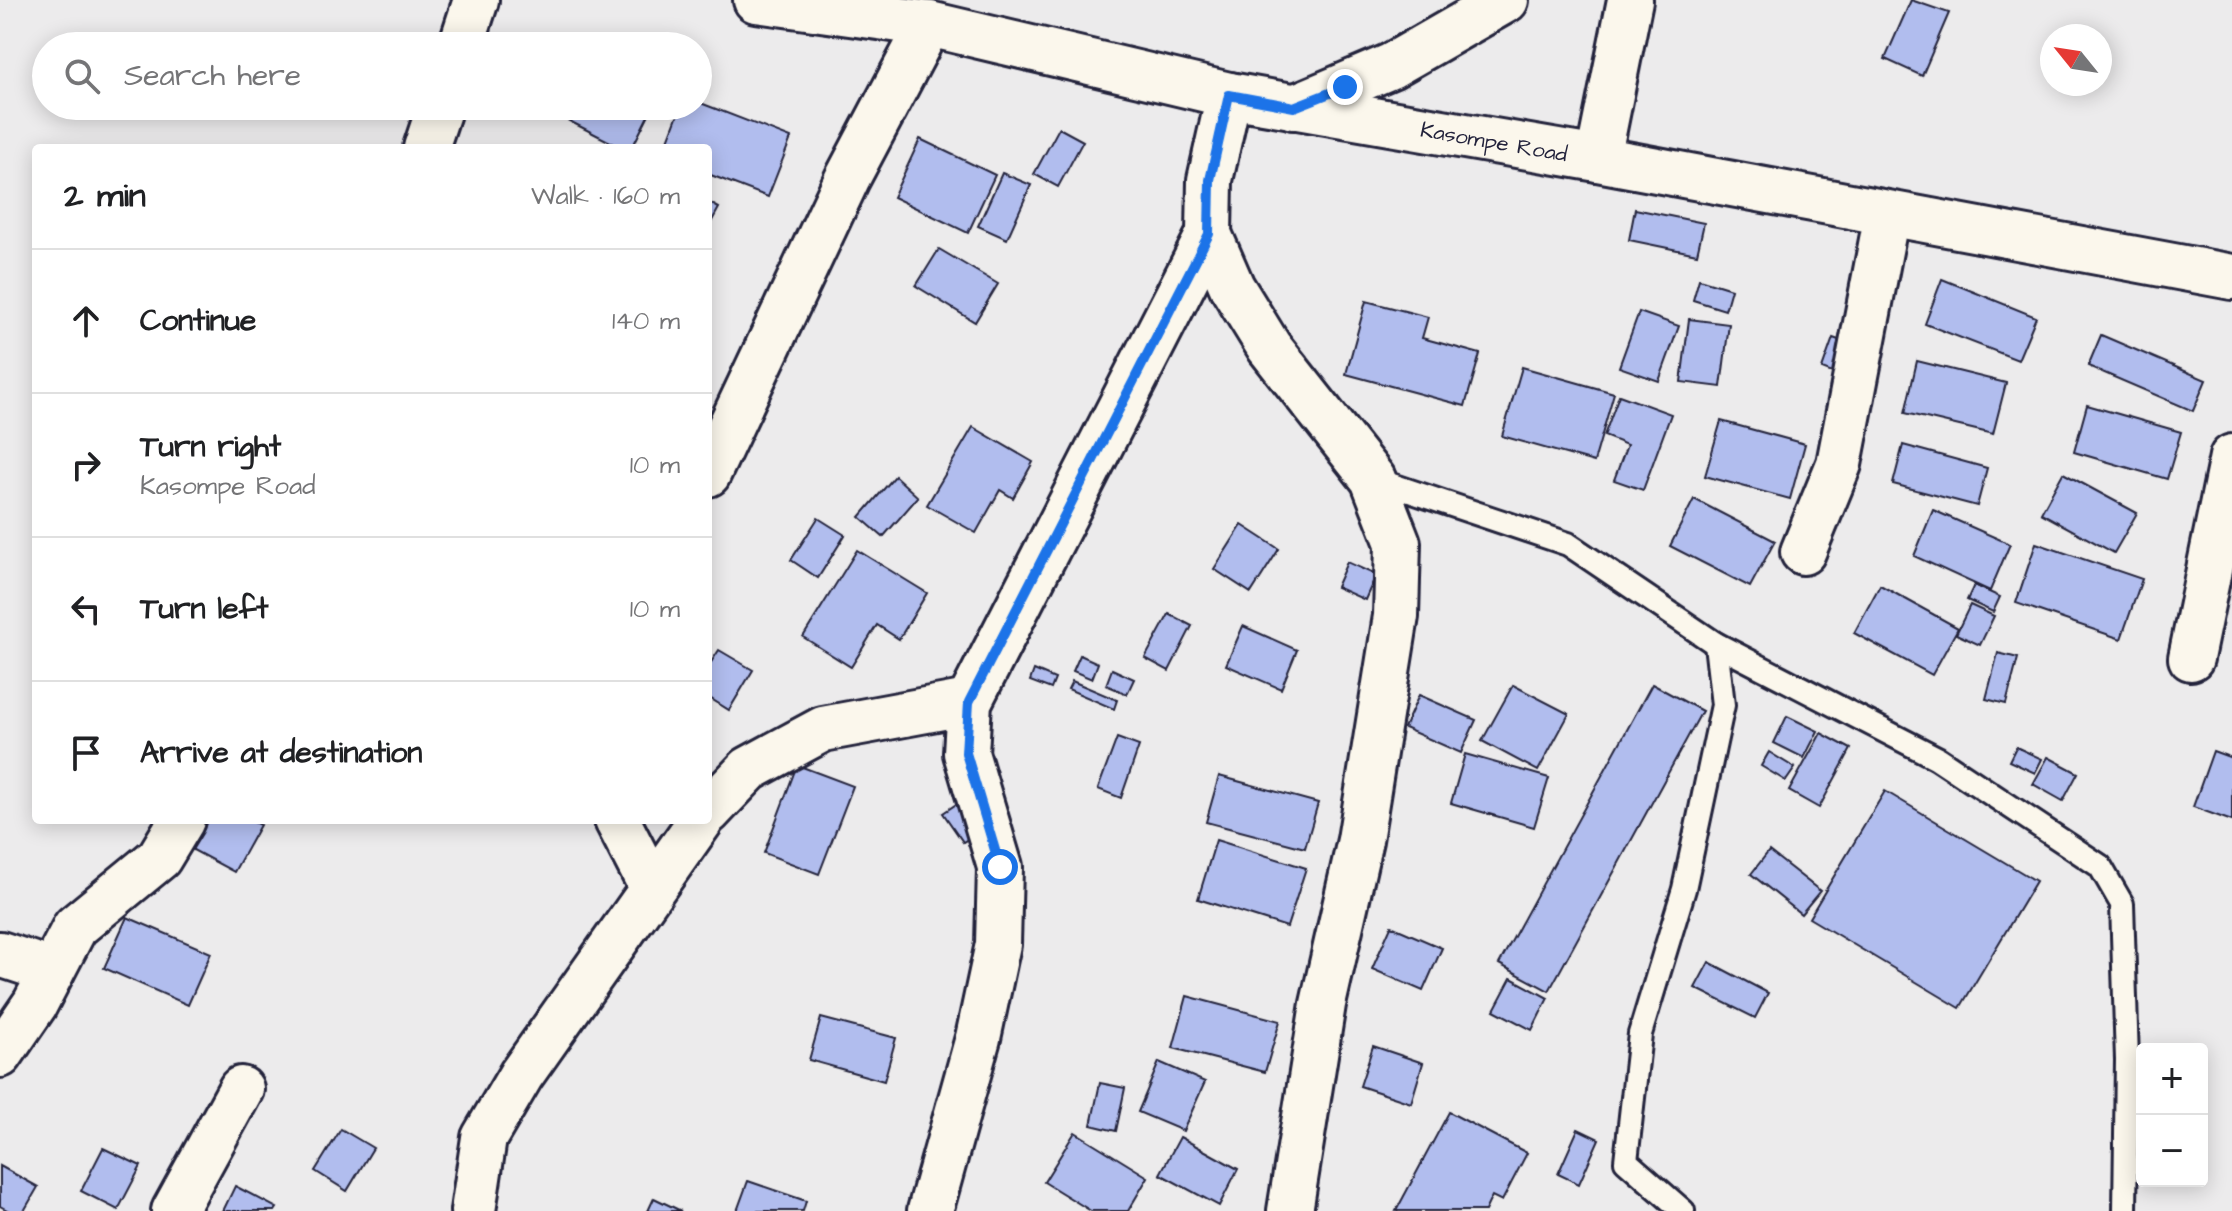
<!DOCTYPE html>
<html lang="en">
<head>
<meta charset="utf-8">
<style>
  body { margin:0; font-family:"Architects Daughter",sans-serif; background:#f6f6f6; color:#202124 }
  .controls { position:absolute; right:24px; bottom:24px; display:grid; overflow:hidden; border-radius:8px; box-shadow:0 4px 20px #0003 }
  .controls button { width:72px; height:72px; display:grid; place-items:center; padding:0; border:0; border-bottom:2px solid #e0e0e0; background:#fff; color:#202124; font:40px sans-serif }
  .compass { position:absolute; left:2040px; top:24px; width:72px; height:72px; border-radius:50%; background:#fff; box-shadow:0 4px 20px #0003; rotate:300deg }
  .stop { position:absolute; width:24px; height:24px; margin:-18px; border:6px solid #1a73e8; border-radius:50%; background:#fff }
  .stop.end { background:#1a73e8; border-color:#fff; box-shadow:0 2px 8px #0008 }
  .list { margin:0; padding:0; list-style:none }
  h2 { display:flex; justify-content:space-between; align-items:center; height:104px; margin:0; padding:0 32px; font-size:34px }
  h2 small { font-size:26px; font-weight:400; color:#757577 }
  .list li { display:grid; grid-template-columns:52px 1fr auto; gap:24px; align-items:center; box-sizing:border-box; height:144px; padding:0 32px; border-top:2px solid #e0e0e0 }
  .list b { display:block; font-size:30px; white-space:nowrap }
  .list p { margin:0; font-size:26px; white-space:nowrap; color:#757577 }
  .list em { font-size:26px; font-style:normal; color:#757577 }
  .icon { flex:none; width:44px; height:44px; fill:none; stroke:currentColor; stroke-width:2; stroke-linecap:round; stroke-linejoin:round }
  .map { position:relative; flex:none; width:2232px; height:1211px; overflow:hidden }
  .search { position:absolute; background:#fff; box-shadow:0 4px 20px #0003; left:32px; top:32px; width:680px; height:88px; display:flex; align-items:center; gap:20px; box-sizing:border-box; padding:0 28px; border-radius:44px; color:#757577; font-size:30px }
  .panel { position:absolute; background:#fff; box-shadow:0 4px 20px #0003; left:32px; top:144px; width:680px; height:680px; border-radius:8px }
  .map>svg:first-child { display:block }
  .building { fill:#b1bdee; stroke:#22223b; stroke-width:2 }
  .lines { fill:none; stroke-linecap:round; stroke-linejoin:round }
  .service-casing { stroke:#22223b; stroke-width:28 }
  .minor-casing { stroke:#22223b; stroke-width:50 }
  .tertiary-casing { stroke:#22223b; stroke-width:50 }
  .service { stroke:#fbf7ec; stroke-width:22 }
  .minor { stroke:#fbf7ec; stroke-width:44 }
  .tertiary { stroke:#fbf7ec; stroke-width:44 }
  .route { stroke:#1a73e8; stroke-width:10 }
  .labels { text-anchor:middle; stroke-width:6; stroke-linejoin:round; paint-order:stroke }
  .street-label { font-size:22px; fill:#22223b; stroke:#fbf7ec }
</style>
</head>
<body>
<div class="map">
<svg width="2232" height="1211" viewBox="0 0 2232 1211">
  <rect width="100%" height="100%" fill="#ecebec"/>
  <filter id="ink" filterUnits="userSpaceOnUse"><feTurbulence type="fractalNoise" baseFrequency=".0125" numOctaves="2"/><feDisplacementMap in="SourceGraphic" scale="16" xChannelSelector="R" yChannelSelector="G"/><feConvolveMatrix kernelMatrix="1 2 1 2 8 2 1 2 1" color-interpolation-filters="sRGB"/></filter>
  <g filter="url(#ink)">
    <g class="building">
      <path d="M1911,0L1949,13L1922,76L1885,59Z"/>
      <path d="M698,102L791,138L768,197L708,174V148H665L681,106H698Z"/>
      <path d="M540,106H653L632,148H622Z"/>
      <path d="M1059,128L1083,141L1058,187L1034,174Z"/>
      <path d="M920,139L995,175L968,233L893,197Z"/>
      <path d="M1002,173L1031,185L1007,239L978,226Z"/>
      <path d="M708,202L719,208L708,228Z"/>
      <path d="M1635,209L1704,223L1697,254L1629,240Z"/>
      <path d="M939,249L998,284L975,322L916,286Z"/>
      <path d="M1699,279L1731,289L1725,310L1693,300Z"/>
      <path d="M1942,279L2036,317L2018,360L1925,324Z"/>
      <path d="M1366,301L1428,317L1422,338L1480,354L1465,406L1346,374Z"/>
      <path d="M1639,312L1679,326L1659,381L1619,367Z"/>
      <path d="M1689,319L1729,324L1721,387L1681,382Z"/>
      <path d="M2101,335L2206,380L2193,411L2088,366Z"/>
      <path d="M1833,338L1856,346L1845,378L1822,369Z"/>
      <path d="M1917,361L2006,383L1993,434L1905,413Z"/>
      <path d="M1522,367L1614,393L1594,462L1502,436Z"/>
      <path d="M1619,395L1671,414L1643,490L1614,480L1627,445L1604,436Z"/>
      <path d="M2087,405L2181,432L2167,479L2074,452Z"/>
      <path d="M1721,421L1805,444L1790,499L1705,476Z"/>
      <path d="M973,427L1033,462L1013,498L1000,490L976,533L927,505Z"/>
      <path d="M1903,445L1987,468L1977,506L1893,484Z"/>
      <path d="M2063,473L2137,513L2114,553L2041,513Z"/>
      <path d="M895,476L918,497L883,537L860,517Z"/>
      <path d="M1694,499L1775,541L1750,587L1670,546Z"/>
      <path d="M1933,510L2010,544L1990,591L1914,556Z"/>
      <path d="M818,518L845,535L818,578L791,560Z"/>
      <path d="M1242,525L1279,549L1251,593L1214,569Z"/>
      <path d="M2036,543L2142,579L2121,639L2016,603Z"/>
      <path d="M857,550L927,593L899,639L877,625L851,667L803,637Z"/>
      <path d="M1347,562L1376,575L1365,600L1336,587Z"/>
      <path d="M1880,585L1958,628L1932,675L1854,633Z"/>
      <path d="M1974,585L2000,597L1993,612L1967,600Z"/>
      <path d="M1970,605L1994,616L1980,645L1956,634Z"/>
      <path d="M1169,614L1192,626L1169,671L1145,658Z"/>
      <path d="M1243,626L1297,650L1281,689L1226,665Z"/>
      <path d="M719,650L753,670L729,710L708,697V667Z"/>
      <path d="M1998,653L2018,658L2006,704L1986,699Z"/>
      <path d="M1080,655L1098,663L1092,679L1073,671Z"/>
      <path d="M1112,669L1134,679L1127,694L1106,685Z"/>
      <path d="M1034,670L1055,679L1051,689L1030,681Z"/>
      <path d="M1072,681L1117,700L1114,709L1068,689Z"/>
      <path d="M1652,684L1702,711L1549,991L1499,964Z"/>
      <path d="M1513,685L1569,714L1538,771L1482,741Z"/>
      <path d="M1419,695L1476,720L1461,753L1404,728Z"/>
      <path d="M1787,716L1818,731L1804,758L1774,743Z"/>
      <path d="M1821,733L1851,749L1819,808L1789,791Z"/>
      <path d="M1117,738L1139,746L1121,798L1098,789Z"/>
      <path d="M2016,747L2042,759L2035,773L2009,761Z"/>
      <path d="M2213,751L2232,758V821L2193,807Z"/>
      <path d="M1769,752L1795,768L1786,781L1761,766Z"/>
      <path d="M1465,754L1549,778L1534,827L1451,803Z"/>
      <path d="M2048,757L2078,773L2063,801L2033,784Z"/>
      <path d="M797,765L853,786L819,874L764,853Z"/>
      <path d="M1219,776L1318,803L1305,848L1206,822Z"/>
      <path d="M1885,791L2036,881L1960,1008L1809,918Z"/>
      <path d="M961,801L981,830L963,842L943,813Z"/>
      <path d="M192,820H250L260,825L234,872L180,843Z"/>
      <path d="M1216,840L1306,868L1287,927L1198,899Z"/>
      <path d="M1769,851L1820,891L1801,914L1751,874Z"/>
      <path d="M127,917L211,953L188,1005L104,968Z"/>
      <path d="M1391,926L1442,948L1423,991L1372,969Z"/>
      <path d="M1709,962L1768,993L1755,1018L1695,988Z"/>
      <path d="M1511,978L1548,998L1532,1030L1494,1010Z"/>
      <path d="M1187,996L1280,1021L1265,1072L1173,1048Z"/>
      <path d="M821,1018L896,1038L884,1081L809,1060Z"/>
      <path d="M1373,1046L1423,1063L1411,1103L1360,1086Z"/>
      <path d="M1159,1062L1205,1082L1183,1131L1138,1112Z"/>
      <path d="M1100,1083L1125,1088L1116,1131L1091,1125Z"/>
      <path d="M1449,1112L1527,1153L1502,1201L1492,1196L1485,1211H1396Z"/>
      <path d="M341,1129L373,1148L347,1191L315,1171Z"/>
      <path d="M1578,1129L1599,1139L1579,1184L1558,1174Z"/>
      <path d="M1075,1132L1148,1177L1128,1211H1091L1044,1182Z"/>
      <path d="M1180,1137L1238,1169L1219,1206L1160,1174Z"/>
      <path d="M103,1148L141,1166L118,1210L81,1191Z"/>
      <path d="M0,1166L38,1187L24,1211H9L0,1206Z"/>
      <path d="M748,1181L806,1201L803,1211H737Z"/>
      <path d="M235,1186L277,1208L275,1211H223Z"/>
      <path d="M654,1198L681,1211H648Z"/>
    </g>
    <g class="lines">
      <g class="service-casing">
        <g id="service">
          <path d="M1374,479L1568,544L1716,644L1937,758L2100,866L2122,904L2127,1060L2125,1211"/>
          <path d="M1683,1211L1626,1161L1640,1034L1684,889L1723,705L1716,644"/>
        </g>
      </g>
      <g class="minor-casing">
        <g id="minor">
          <path d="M461,46L476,0"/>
          <path d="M1229,95L1210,180L1209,234L1232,287L1269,347L1373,479L1398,543L1396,616L1360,840L1323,1004L1290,1211"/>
          <path d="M426,148L440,106"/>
          <path d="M1598,159L1630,0"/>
          <path d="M708,474L847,179L929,24"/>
          <path d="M1803,552L1839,464L1887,214"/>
          <path d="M2191,658L2232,457"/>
          <path d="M708,812L749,769L823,729L969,702"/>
          <path d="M617,820L652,888"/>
          <path d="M0,954L52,971"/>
          <path d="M0,1055L35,1004L75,927L159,858L182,820"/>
          <path d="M174,1211L241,1089"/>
          <path d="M473,1211L484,1138L521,1075L701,820"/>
          <path d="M930,1211L978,1038L998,944L1000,867L966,753L969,702L1209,234"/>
        </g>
      </g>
      <g class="tertiary-casing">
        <g id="tertiary">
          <path id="s1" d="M756,0L929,24L1229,95L1598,159L2232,277"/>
          <path d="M1294,107L1391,66L1506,0"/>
        </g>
      </g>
      <use href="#service" class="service"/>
      <use href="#minor" class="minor"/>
      <use href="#tertiary" class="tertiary"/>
    </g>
  </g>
  <g class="lines" filter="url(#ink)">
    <path class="route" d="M1000,867L966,753L969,702L1209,234L1210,180L1229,95L1294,107L1345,87"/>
  </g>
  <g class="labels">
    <g class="street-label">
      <text dy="8" stroke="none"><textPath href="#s1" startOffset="752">Kasompe Road</textPath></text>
    </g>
  </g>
</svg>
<div class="controls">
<button>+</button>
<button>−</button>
</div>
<svg class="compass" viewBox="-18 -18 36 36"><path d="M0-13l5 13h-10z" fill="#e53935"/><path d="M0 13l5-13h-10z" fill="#757577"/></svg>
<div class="stop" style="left:1000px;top:867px"></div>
<div class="stop end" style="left:1345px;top:87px"></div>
<div class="search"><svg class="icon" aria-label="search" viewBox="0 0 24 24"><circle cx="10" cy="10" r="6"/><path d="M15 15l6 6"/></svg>Search here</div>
<section class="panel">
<h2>2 min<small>Walk · 160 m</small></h2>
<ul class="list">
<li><svg class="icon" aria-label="ahead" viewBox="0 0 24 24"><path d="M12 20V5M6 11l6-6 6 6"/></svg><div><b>Continue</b></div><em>140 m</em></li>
<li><svg class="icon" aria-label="right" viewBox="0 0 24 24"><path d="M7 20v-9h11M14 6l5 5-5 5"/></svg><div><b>Turn right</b><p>Kasompe Road</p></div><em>10 m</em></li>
<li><svg class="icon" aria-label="left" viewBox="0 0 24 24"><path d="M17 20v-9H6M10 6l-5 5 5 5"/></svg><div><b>Turn left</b></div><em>10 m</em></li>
<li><svg class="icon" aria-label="arrive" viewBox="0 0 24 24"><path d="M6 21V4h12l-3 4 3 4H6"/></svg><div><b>Arrive at destination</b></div></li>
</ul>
</section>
</div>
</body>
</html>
